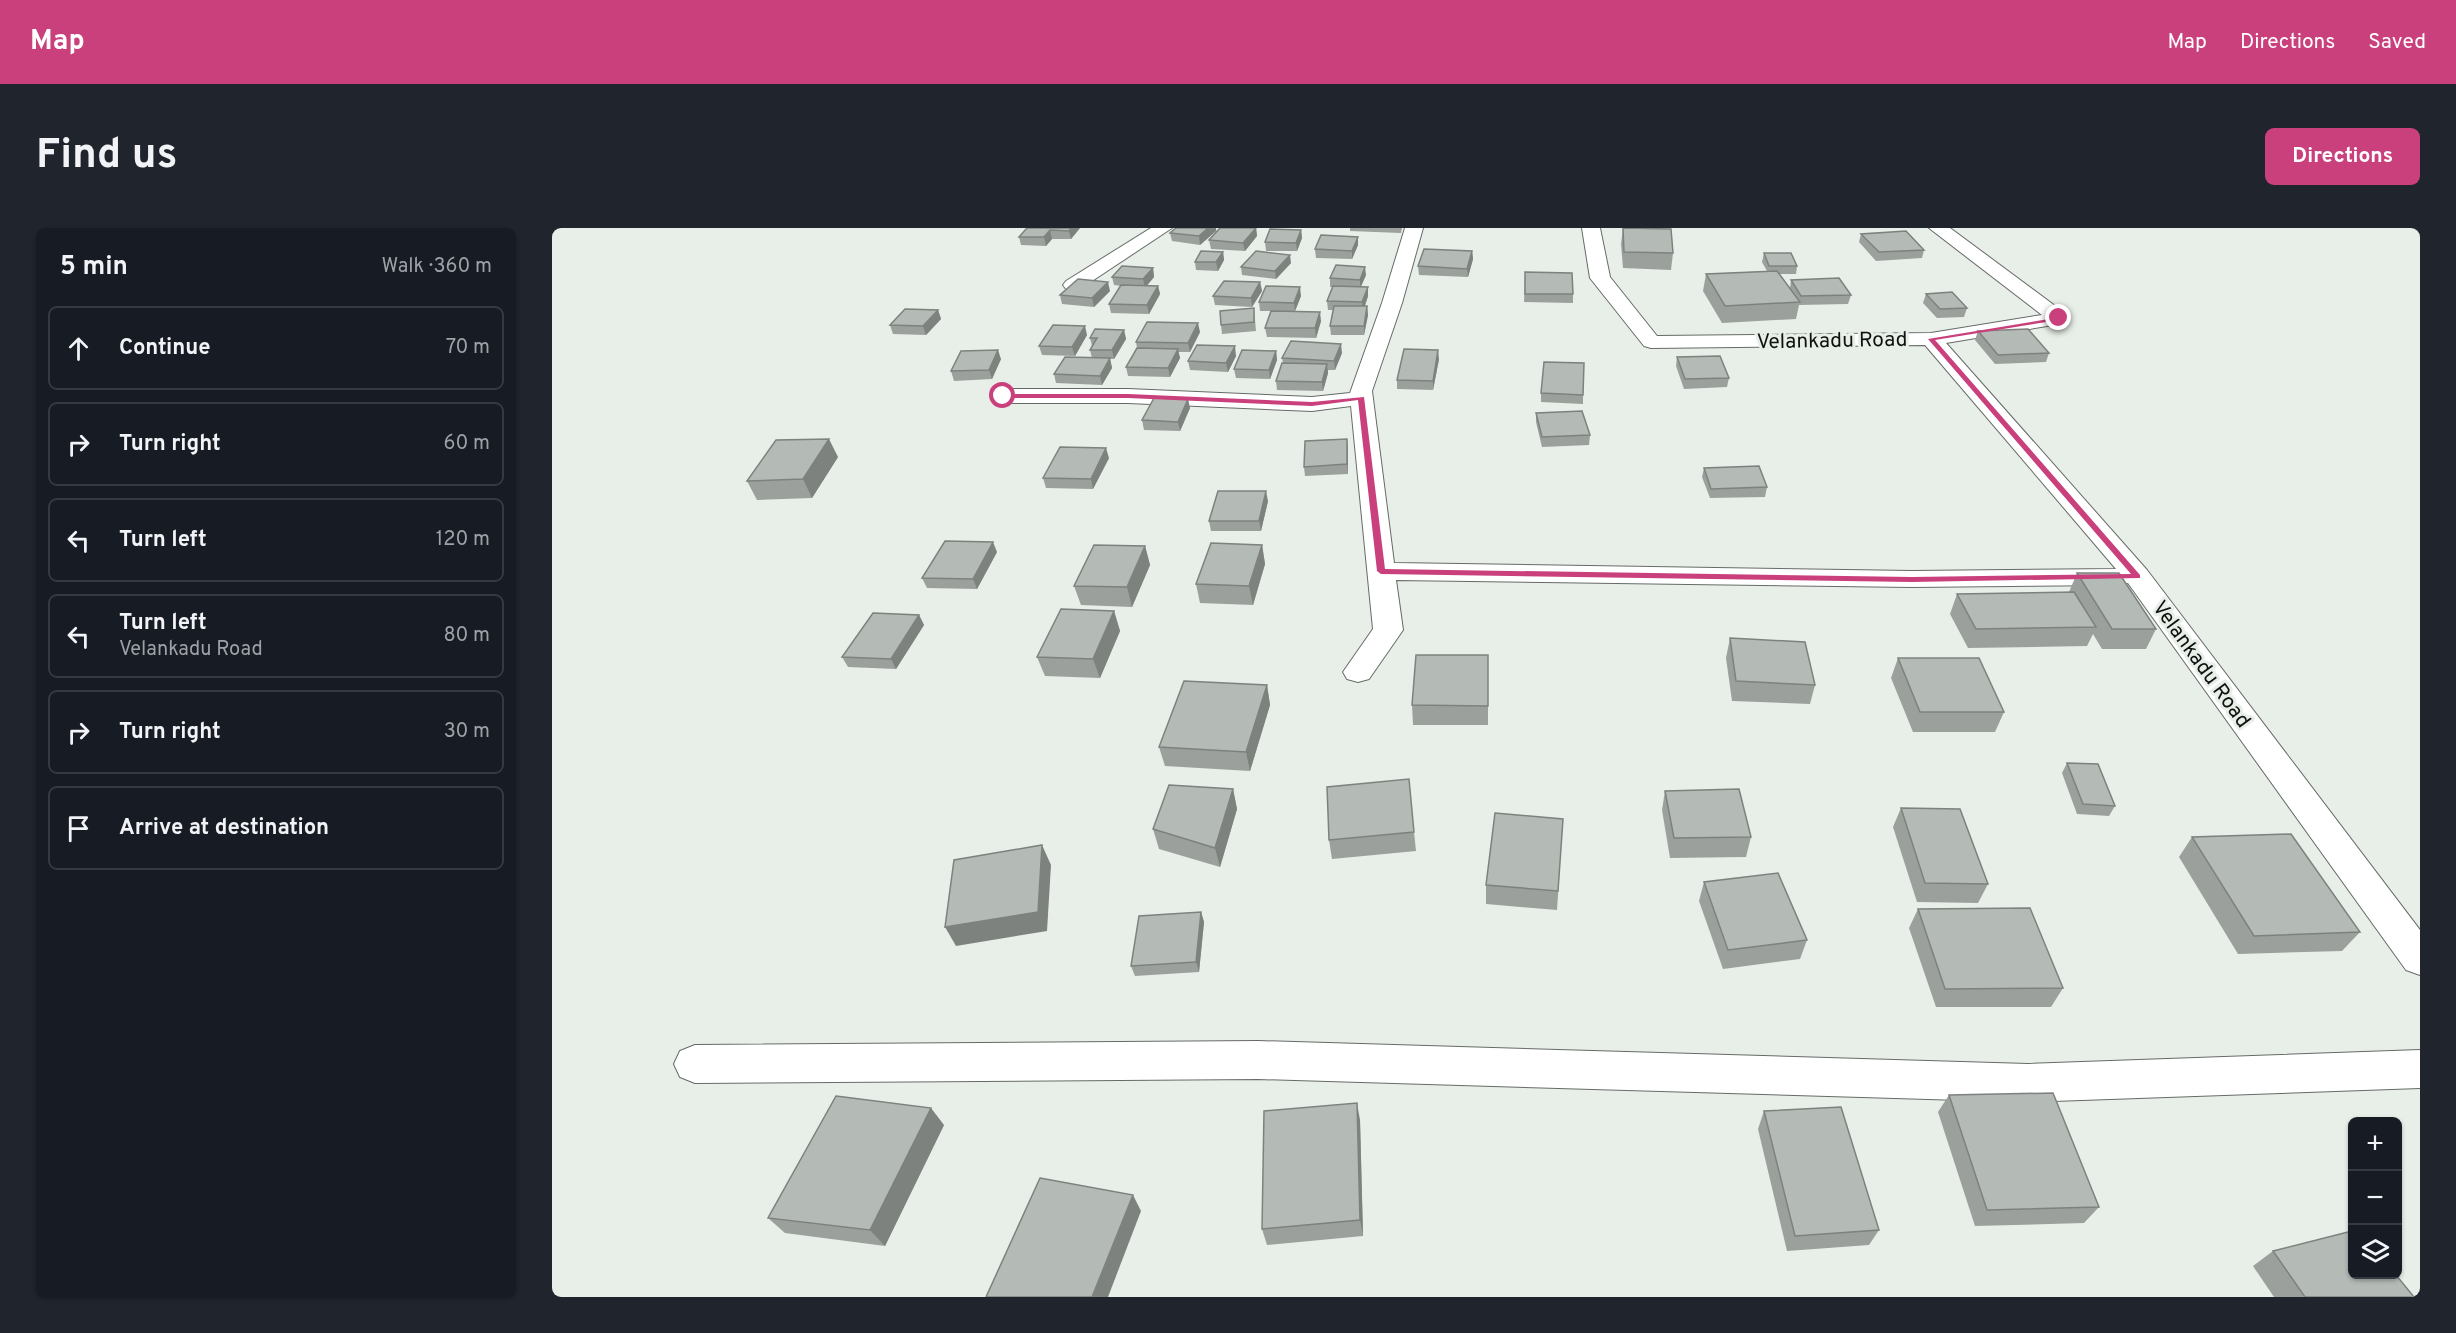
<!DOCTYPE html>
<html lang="en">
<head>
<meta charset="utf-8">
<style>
  body { margin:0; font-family:Overpass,sans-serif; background:#20242c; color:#f1f3f6 }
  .controls { position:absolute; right:18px; bottom:18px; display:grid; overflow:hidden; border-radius:9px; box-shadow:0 2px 4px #0004 }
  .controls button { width:54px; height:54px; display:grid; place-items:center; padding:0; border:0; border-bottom:2px solid #363941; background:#171b24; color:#f1f3f6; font:30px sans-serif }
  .stop { position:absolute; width:18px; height:18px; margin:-14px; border:4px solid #c9407c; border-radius:50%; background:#fff }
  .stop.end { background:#c9407c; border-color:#fff; box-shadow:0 2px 6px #0008 }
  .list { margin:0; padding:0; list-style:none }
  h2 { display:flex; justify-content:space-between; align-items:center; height:78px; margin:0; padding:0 24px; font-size:26px }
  h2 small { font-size:20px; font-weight:400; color:#9ea1a6 }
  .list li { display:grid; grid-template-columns:39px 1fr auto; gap:18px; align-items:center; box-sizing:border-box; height:84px; margin:0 12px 12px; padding:0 12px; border:2px solid #363941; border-radius:9px }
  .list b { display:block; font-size:22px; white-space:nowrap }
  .list p { margin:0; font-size:20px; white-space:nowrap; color:#9ea1a6 }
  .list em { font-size:20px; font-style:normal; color:#9ea1a6 }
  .icon { flex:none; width:33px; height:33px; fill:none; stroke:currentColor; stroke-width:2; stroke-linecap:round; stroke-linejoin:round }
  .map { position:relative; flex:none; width:1868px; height:1069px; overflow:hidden; border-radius:9px }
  header { display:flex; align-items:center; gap:36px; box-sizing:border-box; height:84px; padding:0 30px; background:#c9407c; color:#fff }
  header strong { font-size:28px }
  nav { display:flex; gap:33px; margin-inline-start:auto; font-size:21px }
  .intro { display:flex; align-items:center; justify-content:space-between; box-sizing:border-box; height:144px; padding:0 36px }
  h1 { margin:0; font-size:42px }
  .button { padding:15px 27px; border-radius:9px; background:#c9407c; color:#fff; font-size:21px; font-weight:700 }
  main { display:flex; gap:36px; padding:0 36px }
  aside { flex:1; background:#171b24; border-radius:9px; box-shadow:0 2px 4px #0004 }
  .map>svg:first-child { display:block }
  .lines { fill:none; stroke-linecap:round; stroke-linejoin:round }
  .street-casing { stroke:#666b67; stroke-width:2 }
  .street { fill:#fff; fill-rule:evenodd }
  .wall { fill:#9ba09c }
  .shaded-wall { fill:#7e827f }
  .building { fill:#b4bab5; stroke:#7e827f; stroke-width:1.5 }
  .route { fill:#c9407c }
  .labels { text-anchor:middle; stroke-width:6; stroke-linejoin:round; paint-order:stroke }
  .street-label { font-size:21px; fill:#101210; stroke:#e8eee8 }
</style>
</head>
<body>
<header>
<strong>Map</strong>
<nav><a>Map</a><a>Directions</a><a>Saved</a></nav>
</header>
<div class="intro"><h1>Find us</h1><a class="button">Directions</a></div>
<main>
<aside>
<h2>5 min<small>Walk · 360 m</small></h2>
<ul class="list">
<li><svg class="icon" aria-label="ahead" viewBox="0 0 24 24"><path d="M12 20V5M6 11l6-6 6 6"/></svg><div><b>Continue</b></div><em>70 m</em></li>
<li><svg class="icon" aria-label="right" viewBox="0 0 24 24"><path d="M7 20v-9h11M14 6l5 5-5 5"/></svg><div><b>Turn right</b></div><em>60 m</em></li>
<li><svg class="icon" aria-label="left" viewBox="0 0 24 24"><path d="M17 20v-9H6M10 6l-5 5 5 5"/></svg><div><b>Turn left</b></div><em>120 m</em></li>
<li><svg class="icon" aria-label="left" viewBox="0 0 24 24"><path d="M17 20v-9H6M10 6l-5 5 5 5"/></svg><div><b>Turn left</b><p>Velankadu Road</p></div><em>80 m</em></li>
<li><svg class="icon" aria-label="right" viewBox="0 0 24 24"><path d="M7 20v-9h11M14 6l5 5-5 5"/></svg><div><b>Turn right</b></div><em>30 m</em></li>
<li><svg class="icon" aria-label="arrive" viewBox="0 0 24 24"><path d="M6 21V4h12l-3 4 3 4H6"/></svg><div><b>Arrive at destination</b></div></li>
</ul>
</aside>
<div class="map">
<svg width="1868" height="1069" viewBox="0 0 1868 1069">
  <rect width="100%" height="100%" fill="#e8eee8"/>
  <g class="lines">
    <g class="street-casing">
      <g id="street">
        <path d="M599,0H620L528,61H514L511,57L514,53Z"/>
        <path d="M853,0H871L850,75L820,163L842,335L1360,343L1564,341L1373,117L1099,120L1092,118L1038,50L1030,0H1048L1058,49L1105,108L1379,105L1490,87L1377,0H1398L1514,86L1517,90L1514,94L1507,96L1394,115L1595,342L1868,702V747L1854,742L1576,355L1568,357L1360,359L844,352L851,402L817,451L806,454L795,451L791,444L821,401L799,178L760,183L576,175H451L443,173L440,168L443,163L451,161H576L760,169L798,165L830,75Z"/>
        <path d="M706,813L1476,836L1868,822V860L1476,874L706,851L143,855L128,849L122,836L128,823L143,817Z"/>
      </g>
    </g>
    <use href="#street" class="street"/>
  </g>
  <g class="wall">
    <path d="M475,0H528L519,11H500L494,18L469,17L467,9Z"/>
    <path d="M704,0L705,8L693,23L659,21L657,12Z"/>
    <path d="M798,0H850L849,5L798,3Z"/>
    <path d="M1071,0L1121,25L1119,42L1071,40L1069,16Z"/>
    <path d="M749,2L750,10L745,23H714L713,14Z"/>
    <path d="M664,3L648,17L620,13L618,5Z"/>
    <path d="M1309,6L1372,22L1370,30L1324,33L1307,14Z"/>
    <path d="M806,9V17L800,31L764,30L763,21Z"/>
    <path d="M920,23L921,31L916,49L867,47L866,38Z"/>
    <path d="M671,24L672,32L666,43L644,42L643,34Z"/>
    <path d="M1212,25L1245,38L1244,46H1228L1238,60L1239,52L1299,67L1296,76L1247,77L1244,91L1170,95L1151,63L1154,46L1215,43L1210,34Z"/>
    <path d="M739,35L724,51L690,47L689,39Z"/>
    <path d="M601,40L602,49L595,57L606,58L608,66L597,86L559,85L557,76L569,58L562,57L560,49Z"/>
    <path d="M973,44L1021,66V75L972,74Z"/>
    <path d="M814,47L809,59L816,68L813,78H815L816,87L812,107H779L778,98L781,82H776L775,73L780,59H778V50Z"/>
    <path d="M708,54L710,63L700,79L663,77L661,68Z"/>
    <path d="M558,63L542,79L510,76L508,67Z"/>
    <path d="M1374,66L1415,80L1412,89L1385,90L1371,75Z"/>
    <path d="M749,68L743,83H708L707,74Z"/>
    <path d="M702,80L704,103L670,106L669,97Z"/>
    <path d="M386,82L389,91L374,107L341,106L338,97Z"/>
    <path d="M769,93L764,110L715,109L713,100Z"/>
    <path d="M572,102L574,111L562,131H558L560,140L550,157L504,155L502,146L540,130L538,122L540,118L538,110Z"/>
    <path d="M1426,103L1497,125L1494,134L1443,136L1423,112Z"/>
    <path d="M648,104L638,124H626L628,130L618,149L576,148L574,139L585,120L584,114Z"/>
    <path d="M535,107L523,128L490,127L487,118Z"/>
    <path d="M724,123L725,132L718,151L684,150L682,141Z"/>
    <path d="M790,125L783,142H776V145L771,163L725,162L724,153L731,135L730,130Z"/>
    <path d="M684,128L676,144L638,142L636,133Z"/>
    <path d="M1125,129L1177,150L1175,159L1132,161L1124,138Z"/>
    <path d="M449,131L440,151L402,153L399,143Z"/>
    <path d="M887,131L881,162L845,161V152Z"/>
    <path d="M989,165L1031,167V176L989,174Z"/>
    <path d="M638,180L628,203L592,202L590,192Z"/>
    <path d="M984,185L1038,207L1037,217L990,219L984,194Z"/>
    <path d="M796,220V246L753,248L752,239Z"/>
    <path d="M286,229L260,270L205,272L195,253Z"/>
    <path d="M557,230L541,261L494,260L491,250Z"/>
    <path d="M1152,240L1215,259L1213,269L1158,270L1150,249Z"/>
    <path d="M716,273L709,303H659L657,293Z"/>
    <path d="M710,317L713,336L701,377L648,375L644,356Z"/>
    <path d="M593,318L598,337L580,379L529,377L522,358Z"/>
    <path d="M445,324L425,361L375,360L370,350Z"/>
    <path d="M1525,345L1604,401L1594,421H1550L1541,406L1535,418L1416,420L1398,386L1405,366L1517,364Z"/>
    <path d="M562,383L568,403L548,450L493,448L485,429Z"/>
    <path d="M367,387L372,397L344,441L296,439L290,429Z"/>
    <path d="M1178,410L1263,457L1258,476L1180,473L1174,430Z"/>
    <path d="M936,427V497H861L860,477Z"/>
    <path d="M1346,430L1452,484L1443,504H1361L1339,450Z"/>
    <path d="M715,457L718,477L698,543L613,538L607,519Z"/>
    <path d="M1515,535L1563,578L1557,588L1525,586L1510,545Z"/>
    <path d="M681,561L685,581L668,639L607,621L601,601Z"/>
    <path d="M1113,563L1199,609L1194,629L1118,630L1110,582Z"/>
    <path d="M1349,580L1436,656L1426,675L1365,674L1341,599Z"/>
    <path d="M1011,591L1005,682L934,676V657Z"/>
    <path d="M862,604L864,623L780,631L777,612Z"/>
    <path d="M1640,609L1808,704L1790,723L1686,726L1627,629Z"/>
    <path d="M1152,654L1255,712L1248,731L1171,741L1147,673Z"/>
    <path d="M1366,681L1511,760L1499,779H1384L1357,700Z"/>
    <path d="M649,684L652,694L647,744L583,748L579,738Z"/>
    <path d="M1397,867L1547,979L1532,995L1423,998L1386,884Z"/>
    <path d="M1212,883L1327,1002L1317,1017L1235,1023L1206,901Z"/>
    <path d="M808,892L811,1008L715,1017L710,1001Z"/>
    <path d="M392,897L333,1018L233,1005L216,990Z"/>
    <path d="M1721,1023L1862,1069H1722L1701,1038Z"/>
  </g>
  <g class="shaded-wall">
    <path d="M519,0H528L519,11L517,3Z"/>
    <path d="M656,0H664V3L648,17L647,8Z"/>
    <path d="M704,0L705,8L693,23L691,15Z"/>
    <path d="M498,2L500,11L494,18L492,9Z"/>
    <path d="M749,2L750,10L745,23L744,15Z"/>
    <path d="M806,9V17L800,31V23Z"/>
    <path d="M920,23L921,31L916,49L915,41Z"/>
    <path d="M671,24L672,32L666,43L664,34Z"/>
    <path d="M738,27L739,35L724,51L723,43Z"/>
    <path d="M813,39L814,47L808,60V52Z"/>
    <path d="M601,40L602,49L593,60L591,51Z"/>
    <path d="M556,54L558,63L542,79L540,70Z"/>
    <path d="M708,54L710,63L700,79L699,70Z"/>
    <path d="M606,58L608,66L597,86L595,77Z"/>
    <path d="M748,59L749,68L743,83L742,75Z"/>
    <path d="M816,59V68L811,83L810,74Z"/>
    <path d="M815,78L816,87L812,107V98Z"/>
    <path d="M386,82L389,91L374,107L371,98Z"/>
    <path d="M768,84L769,93L764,110L763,100Z"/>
    <path d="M646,95L648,104L638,124L636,115Z"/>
    <path d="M533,98L535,107L523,128L520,119Z"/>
    <path d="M572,102L574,111L562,131L560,122Z"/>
    <path d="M789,116L790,125L783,142L782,133Z"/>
    <path d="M683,118L684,128L676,144L674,135Z"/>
    <path d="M626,121L628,130L618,149L616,140Z"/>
    <path d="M446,122L449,131L440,151L437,142Z"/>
    <path d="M886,122L887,131L881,162V153Z"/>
    <path d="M724,123L725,132L718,151L717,142Z"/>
    <path d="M558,130L560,140L550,157L548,148Z"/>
    <path d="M775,136L776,145L771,163L770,154Z"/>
    <path d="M636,171L638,180L628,203L626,194Z"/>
    <path d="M277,211L286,229L260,270L251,251Z"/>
    <path d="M795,211L796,220V246L795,236Z"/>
    <path d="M554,220L557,230L541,261L539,251Z"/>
    <path d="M714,263L716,273L709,303L707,293Z"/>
    <path d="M441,314L445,324L425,361L421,351Z"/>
    <path d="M710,317L713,336L701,377L697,358Z"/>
    <path d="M593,318L598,337L580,379L575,359Z"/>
    <path d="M562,383L568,403L548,450L541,431Z"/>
    <path d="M367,387L372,397L344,441L339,431Z"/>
    <path d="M715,457L718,477L698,543L694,524Z"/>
    <path d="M681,561L685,581L668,639L663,620Z"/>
    <path d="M490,617L499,637L495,703L404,718L393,699Z"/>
    <path d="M649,684L652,694L647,744L644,734Z"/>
    <path d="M805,875L808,892L811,1008L808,992Z"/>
    <path d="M379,880L392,897L333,1018L318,1002Z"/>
    <path d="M581,967L589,983L556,1069H540Z"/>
  </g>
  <g class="building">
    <path d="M475,0H519L517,3L498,2L492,9H467Z"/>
    <path d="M624,0H656L647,8L618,5Z"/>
    <path d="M668,0H704L691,15L657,12Z"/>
    <path d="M1071,0L1119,1L1121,25L1072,24Z"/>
    <path d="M718,1L749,2L744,15L713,14Z"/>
    <path d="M1354,3L1372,22L1327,24L1309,6Z"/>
    <path d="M769,7L806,9L800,23L763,21Z"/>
    <path d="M872,21L920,23L915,41L866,38Z"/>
    <path d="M649,23L671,24L664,34H643Z"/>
    <path d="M704,23L738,27L723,43L689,39Z"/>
    <path d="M1212,25H1239L1245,38H1217Z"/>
    <path d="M784,37L813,39L808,52L778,50Z"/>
    <path d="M570,38L601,40L591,51L560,49Z"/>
    <path d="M1225,43L1248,74L1173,78L1154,46Z"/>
    <path d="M973,44L1020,45L1021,66H973Z"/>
    <path d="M1287,50L1299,67L1249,68L1239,52Z"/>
    <path d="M526,51L556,54L540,70L508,67Z"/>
    <path d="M672,53L708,54L699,70L661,68Z"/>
    <path d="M569,57L606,58L595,77L557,76Z"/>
    <path d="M714,58L748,59L742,75L707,74Z"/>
    <path d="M781,58L816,59L810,74L775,73Z"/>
    <path d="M1400,64L1415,80L1388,81L1374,66Z"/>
    <path d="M782,78H815L812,98H778Z"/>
    <path d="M702,80V94L669,97L668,83Z"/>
    <path d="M353,81L386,82L371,98L338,97Z"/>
    <path d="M719,83L768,84L763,100H713Z"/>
    <path d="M595,94L646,95L636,115L584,114Z"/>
    <path d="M501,97L533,98L520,119L487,118Z"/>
    <path d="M543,101L572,102L560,122H538L545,110H538Z"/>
    <path d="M1476,101L1497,125L1446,127L1426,103Z"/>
    <path d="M739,113L789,116L782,133L730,130Z"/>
    <path d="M645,117L683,118L674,135L636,133Z"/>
    <path d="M585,120L626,121L616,140L574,139Z"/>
    <path d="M852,121L886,122L881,153L845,152Z"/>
    <path d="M446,122L437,142L399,143L409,123Z"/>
    <path d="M690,122L724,123L717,142L682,141Z"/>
    <path d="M1168,128L1177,150L1133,151L1125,129Z"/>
    <path d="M513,129L558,130L548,148L502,146Z"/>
    <path d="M992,134L1032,135L1031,167L989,165Z"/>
    <path d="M730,135L775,136L770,154L724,153Z"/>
    <path d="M602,170L636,171L626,194L590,192Z"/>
    <path d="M1030,183L1038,207L990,209L984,185Z"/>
    <path d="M277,211L251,251L195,253L224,212Z"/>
    <path d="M795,211V236L752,239L753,213Z"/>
    <path d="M508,219L554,220L539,251L491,250Z"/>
    <path d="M1207,238L1215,259L1159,261L1152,240Z"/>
    <path d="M666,263H714L707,293H657Z"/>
    <path d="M393,313L441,314L421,351L370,350Z"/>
    <path d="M659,315L710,317L697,358L644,356Z"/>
    <path d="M542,317L593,318L575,359L522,358Z"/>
    <path d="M1525,345H1567L1604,401H1560Z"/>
    <path d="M1522,364L1544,399L1424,401L1405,366Z"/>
    <path d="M509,381L562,383L541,431L485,429Z"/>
    <path d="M321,385L367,387L339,431L290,429Z"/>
    <path d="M1178,410L1253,414L1263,457L1184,453Z"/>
    <path d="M864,427H936V478L860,477Z"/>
    <path d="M1346,430H1427L1452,484H1368Z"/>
    <path d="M632,453L715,457L694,524L607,519Z"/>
    <path d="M1515,535L1546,536L1563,578L1531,576Z"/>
    <path d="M857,551L862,604L777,612L775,559Z"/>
    <path d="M617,557L681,561L663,620L601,601Z"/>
    <path d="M1187,561L1199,609L1122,610L1113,563Z"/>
    <path d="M1349,580L1408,581L1436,656L1373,655Z"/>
    <path d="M943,585L1011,591L1006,663L934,657Z"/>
    <path d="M1739,606L1808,704L1702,708L1640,609Z"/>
    <path d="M490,617L486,684L393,699L402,632Z"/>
    <path d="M1226,645L1255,712L1176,722L1152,654Z"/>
    <path d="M1478,680L1511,760L1393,761L1366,681Z"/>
    <path d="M649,684L644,734L579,738L587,688Z"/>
    <path d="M1501,865L1547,979L1435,982L1397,867Z"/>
    <path d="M284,868L379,880L318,1002L216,990Z"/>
    <path d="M805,875L808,992L710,1001L712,883Z"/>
    <path d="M1289,879L1327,1002L1243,1008L1212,883Z"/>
    <path d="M488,950L581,967L540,1069H434Z"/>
    <path d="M1800,1003V1047H1844L1862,1069H1753L1721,1023Z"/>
  </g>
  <path class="route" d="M1509,89L1507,92L1383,112L1588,347V350L1360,354L829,346L825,343L806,172L760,178L576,170H451L448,168L451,166H576L760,174L812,169L833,341L1360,349L1579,346L1376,111Z"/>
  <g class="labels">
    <g class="street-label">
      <text transform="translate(1280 112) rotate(-1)" y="7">Velankadu Road</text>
      <text transform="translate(1650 436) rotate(54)" y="7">Velankadu Road</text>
    </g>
  </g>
</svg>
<div class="controls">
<button>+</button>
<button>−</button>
<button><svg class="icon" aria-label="layers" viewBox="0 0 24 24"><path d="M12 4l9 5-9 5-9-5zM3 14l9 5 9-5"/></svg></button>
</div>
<div class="stop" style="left:451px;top:168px"></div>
<div class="stop end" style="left:1507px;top:90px"></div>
</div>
</main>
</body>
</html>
